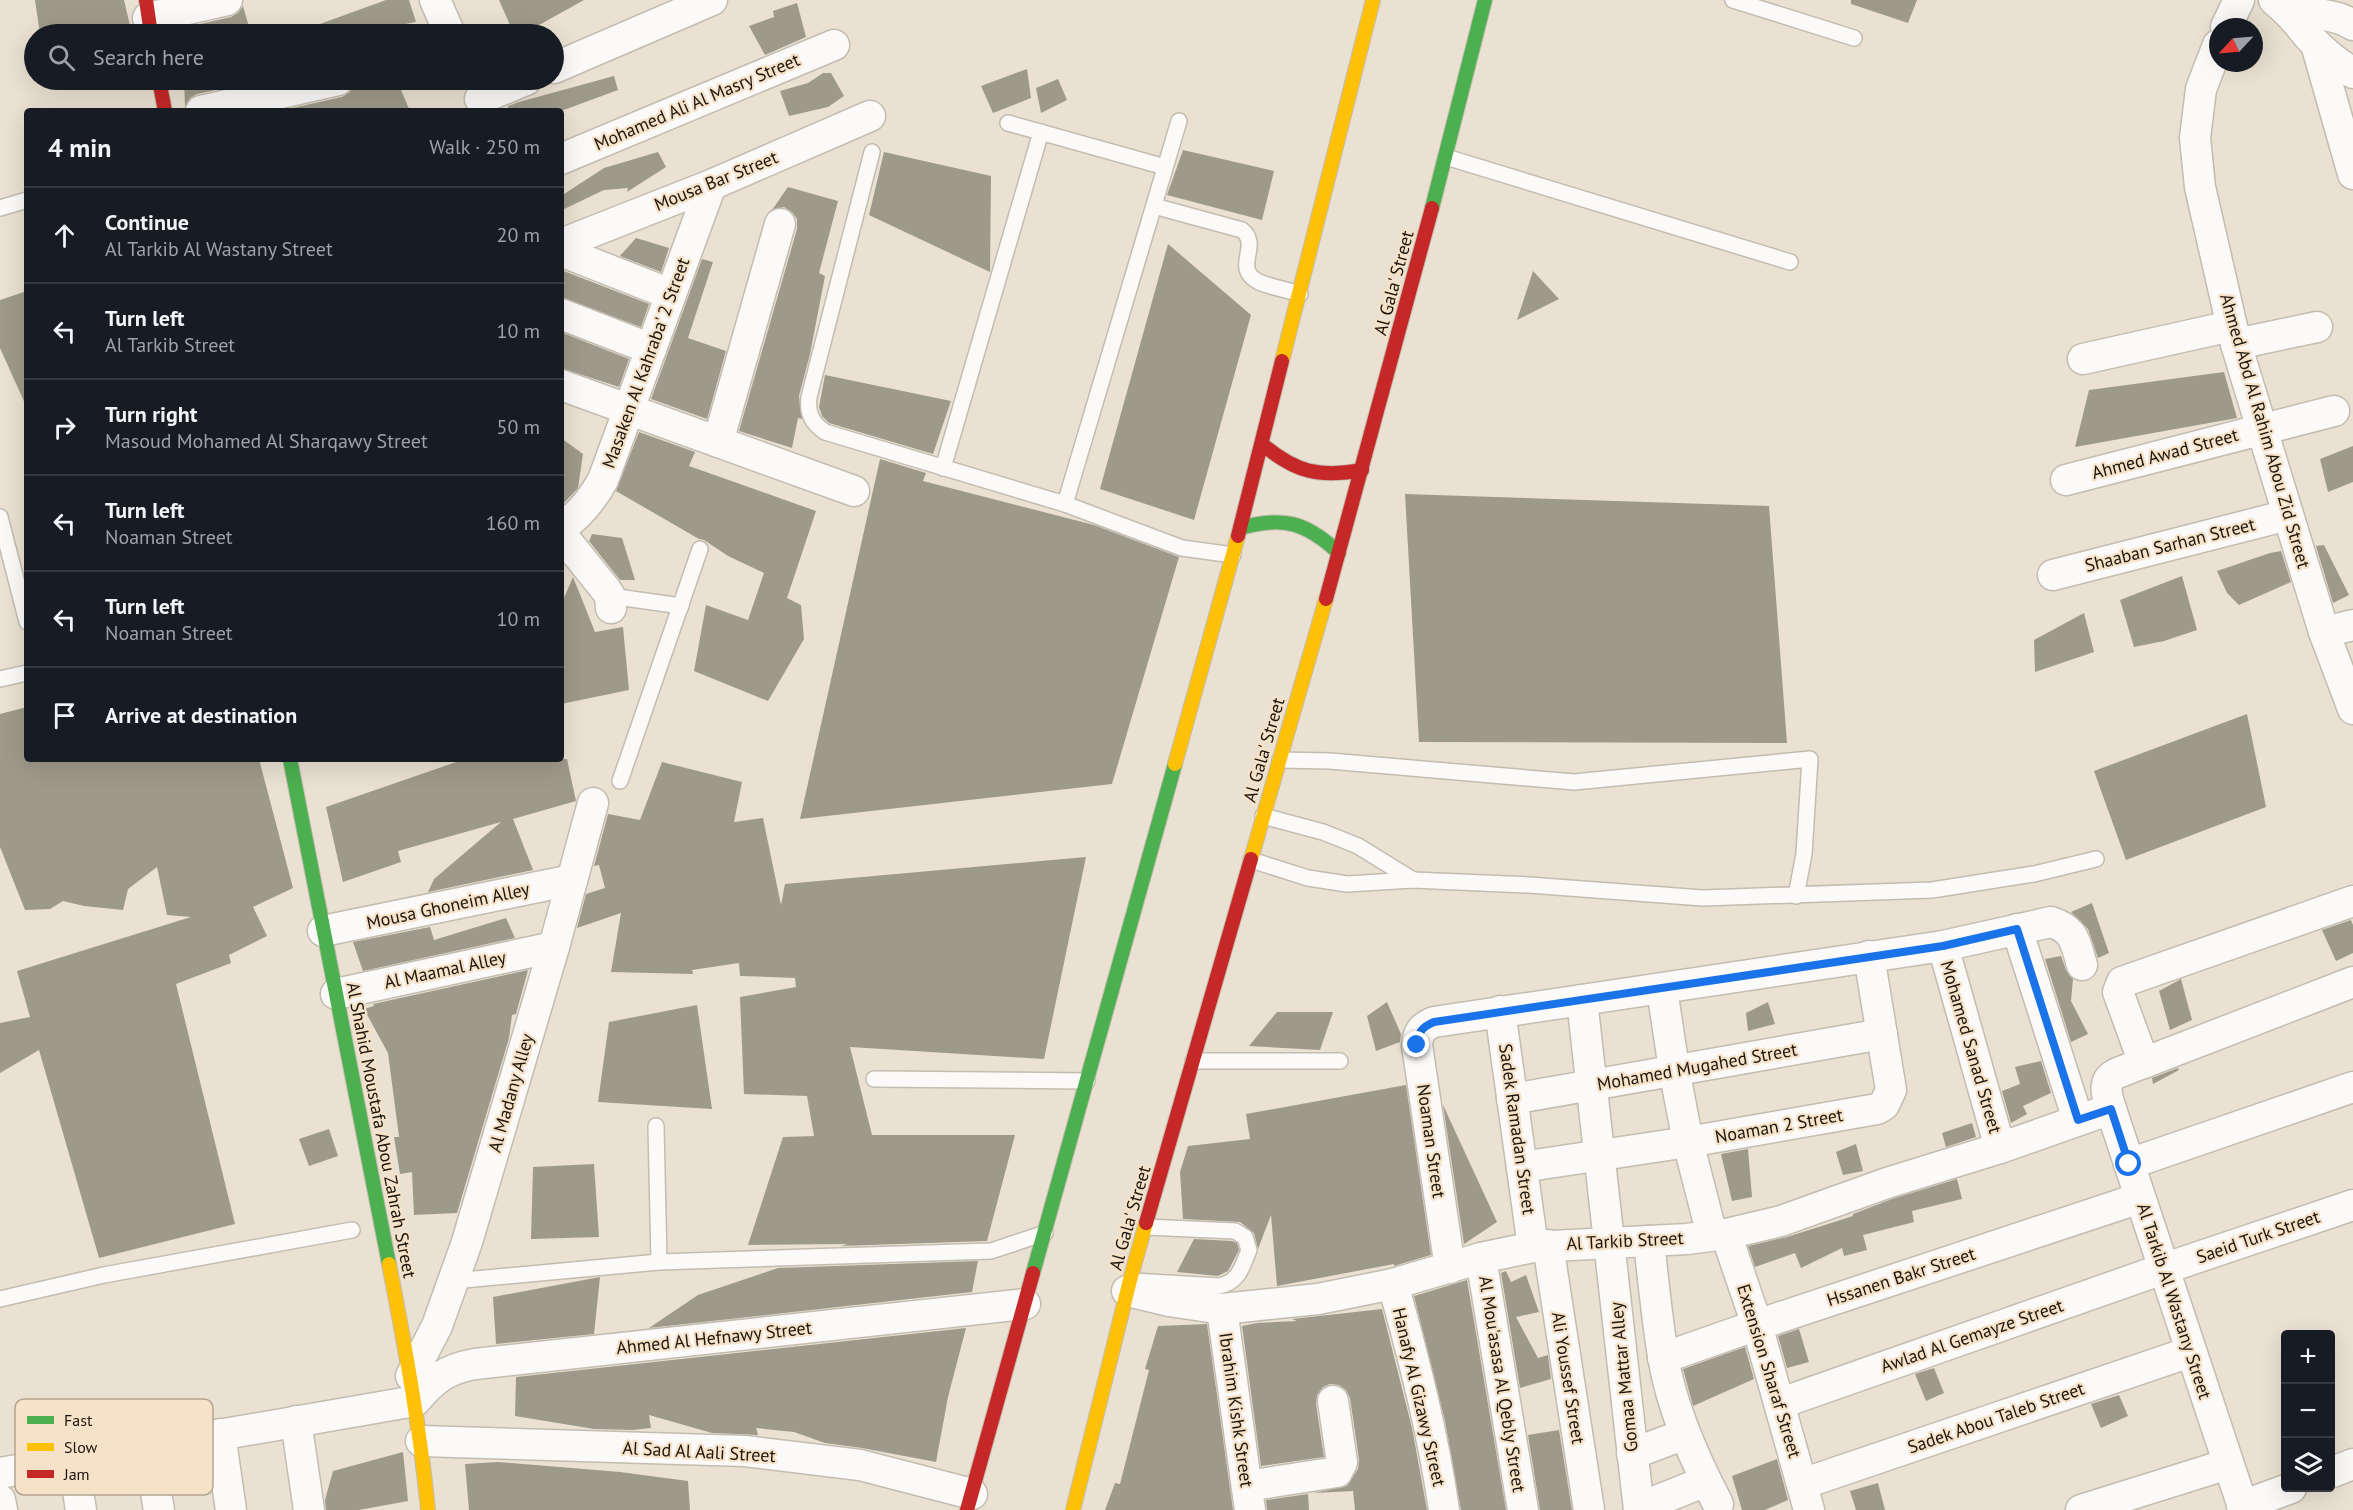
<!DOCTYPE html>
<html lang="en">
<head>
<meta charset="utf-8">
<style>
  body { margin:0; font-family:"PT Sans",sans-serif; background:#20242c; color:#f1f3f6 }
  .controls { position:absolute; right:18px; bottom:18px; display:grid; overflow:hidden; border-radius:6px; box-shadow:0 6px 24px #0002 }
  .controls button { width:54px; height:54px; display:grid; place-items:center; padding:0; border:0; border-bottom:2px solid #363941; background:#171b24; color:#f1f3f6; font:30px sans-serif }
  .compass { position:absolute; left:2209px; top:18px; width:54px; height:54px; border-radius:50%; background:#171b24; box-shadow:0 6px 24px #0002; rotate:244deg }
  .stop { position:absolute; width:18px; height:18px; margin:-14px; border:4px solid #1a73e8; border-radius:50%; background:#fff }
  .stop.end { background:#1a73e8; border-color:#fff; box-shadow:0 2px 6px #0008 }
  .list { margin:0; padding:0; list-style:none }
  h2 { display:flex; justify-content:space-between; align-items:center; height:78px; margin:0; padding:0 24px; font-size:26px }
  h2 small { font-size:20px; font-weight:400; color:#9ea1a6 }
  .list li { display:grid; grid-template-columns:39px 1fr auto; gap:18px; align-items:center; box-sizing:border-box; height:96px; padding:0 24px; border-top:2px solid #363941 }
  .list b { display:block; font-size:22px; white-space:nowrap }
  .list p { margin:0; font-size:20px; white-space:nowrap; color:#9ea1a6 }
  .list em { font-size:20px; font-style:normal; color:#9ea1a6 }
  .icon { flex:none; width:33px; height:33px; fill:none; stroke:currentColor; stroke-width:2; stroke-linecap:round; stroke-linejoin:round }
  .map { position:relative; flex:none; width:2353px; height:1510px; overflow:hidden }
  .search { position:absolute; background:#171b24; box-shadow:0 6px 24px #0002; left:24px; top:24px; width:540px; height:66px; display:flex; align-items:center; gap:15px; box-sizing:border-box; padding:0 21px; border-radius:33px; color:#9ea1a6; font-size:22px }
  .panel { position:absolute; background:#171b24; box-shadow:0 6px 24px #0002; left:24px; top:108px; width:540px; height:654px; border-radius:6px }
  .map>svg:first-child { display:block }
  .building { fill:#9e9a8b }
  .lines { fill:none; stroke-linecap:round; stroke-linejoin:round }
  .lane-casing { stroke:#c3bcb0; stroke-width:18 }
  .street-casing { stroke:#c3bcb0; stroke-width:33 }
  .fast-casing { stroke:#c3bcb0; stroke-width:16 }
  .slow-casing { stroke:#c3bcb0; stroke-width:16 }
  .jam-casing { stroke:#c3bcb0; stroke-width:16 }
  .lane { stroke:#fcfaf8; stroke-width:15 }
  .street { stroke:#fcfaf8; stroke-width:30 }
  .fast { stroke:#4caf50; stroke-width:14 }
  .slow { stroke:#ffc107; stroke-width:14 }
  .jam { stroke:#c62828; stroke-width:14 }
  .route { stroke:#1a73e8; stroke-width:8 }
  .labels { text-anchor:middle; stroke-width:4.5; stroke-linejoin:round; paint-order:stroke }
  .street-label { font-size:18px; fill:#1c150c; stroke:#f5e2c8 }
  .key { fill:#f5e2c8; stroke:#b4a490; stroke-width:1.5 }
  .key-label { font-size:16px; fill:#1c150c }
</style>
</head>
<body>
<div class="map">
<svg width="2353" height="1510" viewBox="0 0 2353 1510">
  <rect width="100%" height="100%" fill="#eae1d2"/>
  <g class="building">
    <path d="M35,0H124L132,34H40Z"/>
    <path d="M386,0H409L416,22L372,30L374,34H299L298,32Z"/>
    <path d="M499,0H584L523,34H514Z"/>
    <path d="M1851,0H1917L1908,23L1851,4Z"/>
    <path d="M797,3L806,37L765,55L749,26L774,17L773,11Z"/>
    <path d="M243,6L251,34H189L187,27L231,17L238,13Z"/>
    <path d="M1027,69L1031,98L993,113L981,86Z"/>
    <path d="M823,73H831L844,96L828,107L789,116L780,91L808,83Z"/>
    <path d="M614,76L618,90L561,111H508V106L519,102Z"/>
    <path d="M1058,79L1067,100L1041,113L1036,88Z"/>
    <path d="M184,80H262L197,94L190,98L185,106Z"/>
    <path d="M355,80L357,87L398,83L410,111H279L342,97L350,92Z"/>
    <path d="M1183,150L1274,171L1262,220L1167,195Z"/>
    <path d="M658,152L666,167L627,192L628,188L604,190L562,210L561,196L604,168Z"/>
    <path d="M884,152L991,176L990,272L869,215Z"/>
    <path d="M788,187L838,201L819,273L825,276L810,354L799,396L802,419L798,418L792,448L739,431L797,229V219L792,212L784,207L772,210Z"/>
    <path d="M636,238L669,248L661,272L620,256Z"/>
    <path d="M1168,244L1251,315L1194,520L1100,489Z"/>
    <path d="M702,259L713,262L688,338L726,351L707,419L651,399Z"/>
    <path d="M561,270L649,304L641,327L561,297Z"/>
    <path d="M1533,271L1559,299L1517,320Z"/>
    <path d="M27,291V408L0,348V300Z"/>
    <path d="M563,333L629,359L619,387L561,368Z"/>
    <path d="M2224,372L2237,418L2075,447L2089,390Z"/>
    <path d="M825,375L951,401L933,454L829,423L822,416L819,407Z"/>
    <path d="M639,432L695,452L689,466L816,511L787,598L801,605L804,639L768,701L694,671L706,605L748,620L764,573L728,556L704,540L699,539L616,491Z"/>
    <path d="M561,438L583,454L578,488L561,506Z"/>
    <path d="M2353,446V482L2328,492L2320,459Z"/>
    <path d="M880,459L926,473L923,481L1094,525L1179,557L1112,784L800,819Z"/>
    <path d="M1405,494L1769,506L1787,743L1419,742Z"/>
    <path d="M592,534L622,538L635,580H620L589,541Z"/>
    <path d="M2324,545L2349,595L2333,603L2316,546Z"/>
    <path d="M2281,551L2291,582L2239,605L2227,593L2217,571L2270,553Z"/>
    <path d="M2182,576L2197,630L2164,641L2134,647L2120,600Z"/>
    <path d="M573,577L595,632L623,627L629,690L561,704V605Z"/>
    <path d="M2084,613L2094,652L2035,672L2034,640Z"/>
    <path d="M27,707V759H259L293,888L253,907L267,936L229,955L231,963L176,984L235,1224L99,1258L39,1050L0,1073V1023L30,1017L17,971L191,917L167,915L157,867L128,889L123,910L84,906L63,901L50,909L25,910L0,847V714Z"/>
    <path d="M2247,714L2266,807L2126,860L2094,771Z"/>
    <path d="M465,759H567L576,801L513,819L533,870L428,892L434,879L501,822L398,851L401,862L343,882L326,807Z"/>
    <path d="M662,762L742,782L734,822L763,818L781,905L785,884L1086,857L1044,1059L850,1047L872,1135H1015L987,1241L841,1246L848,1244L748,1245L783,1137L814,1136L807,1096L744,1094L740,997L796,987L795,978L740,976L739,963L692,970L693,974L611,972L621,913L577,928L586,894L605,888L599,865L594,866L608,814L640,820Z"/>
    <path d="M2092,903L2109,953L2098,958L2088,929L2071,912Z"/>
    <path d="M506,918L515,938L363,971L353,942L430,927L434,940Z"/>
    <path d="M2351,920L2353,925V953L2336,961L2322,930Z"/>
    <path d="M2061,956L2066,970L2073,979L2071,1001L2088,1034L2071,1042L2045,959Z"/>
    <path d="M528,970L516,1014L512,1015L509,1038L457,1213L414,1215L412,1172L400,1174L394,1137H399L388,1053L364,1009L374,1006L373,1004Z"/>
    <path d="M2181,979L2192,1020L2170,1030L2159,991Z"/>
    <path d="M1387,1002L1401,1034L1400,1042L1376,1051L1367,1016Z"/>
    <path d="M1768,1002L1775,1024L1748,1031L1746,1013Z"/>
    <path d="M697,1005L712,1109L598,1102L609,1022Z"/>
    <path d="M1277,1012H1333L1320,1050L1249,1046Z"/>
    <path d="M2041,1061L2051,1093L2023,1106L2027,1114L2011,1123L2002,1091L2020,1084L2015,1067Z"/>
    <path d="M2178,1068L2179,1070L2153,1084L2152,1078Z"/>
    <path d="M1406,1085L1431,1255L1394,1266V1264L1277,1286L1271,1215L1258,1249L1254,1233L1240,1222L1183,1219L1180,1172L1188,1146L1250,1139L1246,1114Z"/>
    <path d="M1443,1105L1497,1222L1464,1244Z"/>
    <path d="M1972,1123L1976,1137L1946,1147L1942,1133Z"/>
    <path d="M329,1129L338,1156L309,1166L299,1139Z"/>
    <path d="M1856,1144L1863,1171L1843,1175L1836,1152Z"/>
    <path d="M1748,1149L1752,1197L1732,1201L1721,1154Z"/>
    <path d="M594,1164L599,1237L531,1239L533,1167Z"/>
    <path d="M1957,1179L1962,1199L1912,1211L1914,1222L1863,1235L1867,1250L1844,1256L1842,1248L1801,1268L1795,1253L1755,1267L1748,1246L1787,1237L1853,1216V1214L1892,1199Z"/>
    <path d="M1194,1239L1232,1241L1237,1243L1239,1250L1228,1271L1218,1276L1177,1272Z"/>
    <path d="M978,1261L972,1292L649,1328L698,1295L778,1268Z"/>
    <path d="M1506,1271L1511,1282L1526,1275L1539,1312L1516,1317L1538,1358L1548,1355L1551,1379L1520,1388L1501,1273Z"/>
    <path d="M600,1277L594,1334L496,1344L493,1297Z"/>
    <path d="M1467,1280L1506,1510H1461L1445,1421L1414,1296Z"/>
    <path d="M1382,1309L1412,1428L1427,1510H1355L1353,1491L1314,1493L1347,1486L1358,1469L1359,1459L1350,1398L1346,1390L1339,1385L1330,1384L1323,1387L1317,1395L1316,1404L1324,1457L1261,1466L1242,1326L1257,1323L1297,1321L1292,1319Z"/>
    <path d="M1207,1324L1233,1510H1105L1115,1483L1120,1484L1149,1370L1145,1369L1158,1326Z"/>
    <path d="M966,1328L948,1397L936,1462L862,1448L825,1443L794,1432L756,1428L758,1435L712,1433L649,1415L651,1428L633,1430L594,1429L515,1416L516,1377Z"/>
    <path d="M1799,1329L1809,1362L1787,1368L1778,1336Z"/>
    <path d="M1745,1347L1754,1379L1693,1406L1683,1369Z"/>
    <path d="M1934,1368L1944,1393L1926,1401L1915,1374Z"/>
    <path d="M2119,1395L2128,1416L2101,1428L2091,1404Z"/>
    <path d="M1559,1430L1572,1510H1540L1528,1435Z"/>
    <path d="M403,1452L408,1501L359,1510H326L325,1500L333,1471Z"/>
    <path d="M1777,1459L1788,1500L1765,1510H1742L1732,1476Z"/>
    <path d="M498,1462L620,1472L688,1481L690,1510H469L465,1464Z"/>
    <path d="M1878,1483L1885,1510H1856L1850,1491Z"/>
    <path d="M1308,1494L1309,1510H1267L1266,1500Z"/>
  </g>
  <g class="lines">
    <g class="lane-casing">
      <g id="lane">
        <path d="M1733,0L1854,38"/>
        <path d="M1008,123L1165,167"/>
        <path d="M872,152L809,397C807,414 812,423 825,432L1065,504L1182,548L1233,555"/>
        <path d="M1446,157L1790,262"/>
        <path d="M1154,206L1242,230C1262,246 1231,268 1259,282C1271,287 1287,290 1300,294"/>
        <path d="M0,208L27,200"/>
        <path d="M943,468L1041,132"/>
        <path d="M1065,504L1179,121"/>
        <path d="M0,517L27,622"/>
        <path d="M610,596L681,606"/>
        <path d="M0,679L27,673"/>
        <path d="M1280,760L1330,761L1574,782L1810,759L1804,854L1796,896"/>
        <path d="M620,781L700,549"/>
        <path d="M1263,816L1323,832L1358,846L1413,880"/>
        <path d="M1251,860L1308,878L1347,884L1413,880L1529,885L1703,898L1932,890L2034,874L2096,859"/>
        <path d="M1193,1061H1340"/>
        <path d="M874,1079L1087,1081"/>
        <path d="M656,1126L659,1262"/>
        <path d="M453,1281L659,1262L991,1251L1045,1233"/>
        <path d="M1133,1281L1219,1286C1239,1282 1242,1267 1249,1250L1245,1237L1235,1231L1146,1227"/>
        <path d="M0,1299L104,1275L352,1230"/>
      </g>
    </g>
    <g class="street-casing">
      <g id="street">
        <path d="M435,0L450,34"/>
        <path d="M2274,0C2290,13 2296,21 2309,37C2322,51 2337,63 2353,73"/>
        <path d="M2292,14C2314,14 2334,13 2353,25"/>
        <path d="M148,18L227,0"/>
        <path d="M2226,27L2239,0"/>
        <path d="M2316,44L2353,174"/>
        <path d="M2218,45L2201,89L2195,138L2200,187L2236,344L2324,632L2353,709"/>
        <path d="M554,68L712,0"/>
        <path d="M480,99L526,80"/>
        <path d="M201,111L338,80"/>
        <path d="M561,159L834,45"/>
        <path d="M561,244L711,185L870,116"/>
        <path d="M561,251L670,294"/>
        <path d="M561,314L651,349"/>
        <path d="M2236,344L2317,327"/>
        <path d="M2083,359L2231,326"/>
        <path d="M561,385L854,491"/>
        <path d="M718,442L780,224"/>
        <path d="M2066,480L2334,411"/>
        <path d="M561,528C580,515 592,500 603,480L711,185"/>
        <path d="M561,534L606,590L610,596L611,608"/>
        <path d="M2053,575L2288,515"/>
        <path d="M2324,632L2353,625"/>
        <path d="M2017,929L2078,1120"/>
        <path d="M323,931L572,880"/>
        <path d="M1943,946L2000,1148"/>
        <path d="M1662,989L1674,1069L1688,1142L1712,1235"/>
        <path d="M336,994L554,947"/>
        <path d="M1582,1000L1639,1510"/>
        <path d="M1500,1011L1533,1247"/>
        <path d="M2144,1063L2118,992L2122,982L2353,901"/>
        <path d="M1512,1099L1882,1034"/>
        <path d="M2129,1164L2353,1087"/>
        <path d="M1522,1167L1688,1142L1877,1109L1884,1105L1891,1090L1869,956"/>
        <path d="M1726,1234L1757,1325L1809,1510"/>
        <path d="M1649,1241C1653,1280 1657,1318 1663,1356C1671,1407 1694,1458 1718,1504"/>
        <path d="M1548,1245L1589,1510"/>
        <path d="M1481,1258L1523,1510"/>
        <path d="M1450,1268L1417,1045C1418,1032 1422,1027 1434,1022L1943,946L2051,922C2076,930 2075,943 2082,965"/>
        <path d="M1393,1284C1414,1359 1433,1433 1444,1510"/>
        <path d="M1127,1291L1169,1301L1222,1309L1318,1299L1393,1284L1481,1258L1533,1247L1687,1239L1726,1234L1781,1221L1887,1183L2000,1148L2111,1109"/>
        <path d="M1222,1309L1250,1510"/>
        <path d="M1663,1358L1757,1325L2140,1198"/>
        <path d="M411,1376L437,1326L467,1242L554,947L593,803"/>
        <path d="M1781,1403L2163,1269L2353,1205"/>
        <path d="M296,1421L309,1510"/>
        <path d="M220,1434L231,1510"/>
        <path d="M421,1441L745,1451L860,1465L972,1494"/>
        <path d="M148,1447L159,1510"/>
        <path d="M1632,1454L1685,1434"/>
        <path d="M73,1460L81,1510"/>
        <path d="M0,1473L415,1401C434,1379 446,1369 475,1364L1025,1304"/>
        <path d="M2330,1473L2353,1464"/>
        <path d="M1802,1484L2190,1352"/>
        <path d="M1247,1486L1337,1472L1342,1462L1333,1401"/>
        <path d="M0,1500L2,1510"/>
        <path d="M2242,1506L2291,1488"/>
        <path d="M1639,1508L1706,1481"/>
        <path d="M2081,1510L2228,1464"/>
        <path d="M2244,1510L2111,1109C2106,1093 2101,1079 2120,1072L2353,982"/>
      </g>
    </g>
    <g class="fast-casing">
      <g id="fast">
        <path d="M1432,208L1485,0"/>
        <path d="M1240,528C1283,516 1306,522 1339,553"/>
        <path d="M290,759L389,1264"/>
        <path d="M1033,1273L1175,764"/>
      </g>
    </g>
    <g class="slow-casing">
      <g id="slow">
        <path d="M1282,361L1373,0"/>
        <path d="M1175,764L1238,536"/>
        <path d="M1251,859L1326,599"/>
        <path d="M389,1264C405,1346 420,1427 428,1510"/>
        <path d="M1073,1510L1130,1280L1146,1223"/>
      </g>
    </g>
    <g class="jam-casing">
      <g id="jam">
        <path d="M146,0L151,34"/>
        <path d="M159,80L165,111"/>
        <path d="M1262,444C1295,472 1319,478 1362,470"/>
        <path d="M1238,536L1282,361"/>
        <path d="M1326,599L1432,208"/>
        <path d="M1146,1223L1251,859"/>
        <path d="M967,1510L1033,1273"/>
      </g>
    </g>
    <use href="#lane" class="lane"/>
    <use href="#street" class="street"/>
    <use href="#fast" class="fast"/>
    <use href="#slow" class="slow"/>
    <use href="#jam" class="jam"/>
  </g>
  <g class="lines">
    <path class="route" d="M1417,1045C1418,1032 1422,1027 1434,1022L1943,946L2017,929L2078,1120L2111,1109L2129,1164"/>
  </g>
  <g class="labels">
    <g class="street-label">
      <text transform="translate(697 102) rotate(-23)" y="6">Mohamed Ali Al Masry Street</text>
      <text transform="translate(716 181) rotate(-22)" y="6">Mousa Bar Street</text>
      <text transform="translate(1394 283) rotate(-75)" y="6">Al Gala' Street</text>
      <text transform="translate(646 363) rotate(-70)" y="6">Masaken Al Kahraba' 2 Street</text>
      <text transform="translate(2265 431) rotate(74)" y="6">Ahmed Abd Al Rahim Abou Zid Street</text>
      <text transform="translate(2165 454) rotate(-15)" y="6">Ahmed Awad Street</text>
      <text transform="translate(2170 545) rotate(-14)" y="6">Shaaban Sarhan Street</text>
      <text transform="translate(1264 750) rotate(-74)" y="6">Al Gala' Street</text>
      <text transform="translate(448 906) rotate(-12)" y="6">Mousa Ghoneim Alley</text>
      <text transform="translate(445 970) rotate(-12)" y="6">Al Maamal Alley</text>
      <text transform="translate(1971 1047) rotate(74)" y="6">Mohamed Sanad Street</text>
      <text transform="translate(1697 1067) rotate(-10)" y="6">Mohamed Mugahed Street</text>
      <text transform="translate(511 1093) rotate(-74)" y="6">Al Madany Alley</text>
      <text transform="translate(1779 1126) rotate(-10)" y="6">Noaman 2 Street</text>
      <text transform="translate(1517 1129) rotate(82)" y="6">Sadek Ramadan Street</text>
      <text transform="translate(381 1130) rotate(79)" y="6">Al Shahid Moustafa Abou Zahrah Street</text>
      <text transform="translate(1431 1141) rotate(82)" y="6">Noaman Street</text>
      <text transform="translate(1130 1218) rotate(-74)" y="6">Al Gala' Street</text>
      <text transform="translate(2258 1237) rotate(-19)" y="6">Saeid Turk Street</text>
      <text transform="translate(1625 1241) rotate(-3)" y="6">Al Tarkib Street</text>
      <text transform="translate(1901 1277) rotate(-18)" y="6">Hssanen Bakr Street</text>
      <text transform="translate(2174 1301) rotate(72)" y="6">Al Tarkib Al Wastany Street</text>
      <text transform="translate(1972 1336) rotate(-19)" y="6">Awlad Al Gemayze Street</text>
      <text transform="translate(714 1338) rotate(-6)" y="6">Ahmed Al Hefnawy Street</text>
      <text transform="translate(1769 1371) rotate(73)" y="6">Extension Sharaf Street</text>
      <text transform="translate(1624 1377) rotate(-96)" y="6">Gomaa Mattar Alley</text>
      <text transform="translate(1568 1378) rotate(81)" y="6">Ali Youssef Street</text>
      <text transform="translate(1502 1384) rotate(81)" y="6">Al Mou'asasa Al Qebly Street</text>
      <text transform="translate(1419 1397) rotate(77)" y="6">Hanafy Al Gizawy Street</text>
      <text transform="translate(1236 1410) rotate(82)" y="6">Ibrahim Kishk Street</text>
      <text transform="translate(1996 1418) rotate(-19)" y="6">Sadek Abou Taleb Street</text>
      <text transform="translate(699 1452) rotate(3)" y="6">Al Sad Al Aali Street</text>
    </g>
  </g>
  <rect x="15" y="1399" width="198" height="96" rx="9" class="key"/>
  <rect x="27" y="1416" width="27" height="8" fill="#4caf50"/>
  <rect x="27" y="1443" width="27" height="8" fill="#ffc107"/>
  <rect x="27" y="1470" width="27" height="8" fill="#c62828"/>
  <g class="key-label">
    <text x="64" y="1426">Fast</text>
    <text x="64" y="1453">Slow</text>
    <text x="64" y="1480">Jam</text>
  </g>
</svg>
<div class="controls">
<button>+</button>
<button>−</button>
<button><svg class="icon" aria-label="layers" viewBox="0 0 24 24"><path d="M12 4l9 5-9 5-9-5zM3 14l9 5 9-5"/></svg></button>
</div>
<svg class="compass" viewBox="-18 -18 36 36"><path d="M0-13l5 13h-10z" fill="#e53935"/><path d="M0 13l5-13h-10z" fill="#9ea1a6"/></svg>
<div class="stop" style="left:2129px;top:1164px"></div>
<div class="stop end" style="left:1417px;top:1045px"></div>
<div class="search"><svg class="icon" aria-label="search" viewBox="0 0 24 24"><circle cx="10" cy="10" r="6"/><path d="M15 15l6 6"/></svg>Search here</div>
<section class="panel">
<h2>4 min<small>Walk · 250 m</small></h2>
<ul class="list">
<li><svg class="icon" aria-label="ahead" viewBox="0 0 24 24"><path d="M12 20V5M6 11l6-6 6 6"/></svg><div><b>Continue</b><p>Al Tarkib Al Wastany Street</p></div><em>20 m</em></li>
<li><svg class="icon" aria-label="left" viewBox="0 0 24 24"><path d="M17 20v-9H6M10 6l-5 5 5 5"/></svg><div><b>Turn left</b><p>Al Tarkib Street</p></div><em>10 m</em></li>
<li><svg class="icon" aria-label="right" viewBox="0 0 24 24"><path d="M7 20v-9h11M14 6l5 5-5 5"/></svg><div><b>Turn right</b><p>Masoud Mohamed Al Sharqawy Street</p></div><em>50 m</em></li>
<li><svg class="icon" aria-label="left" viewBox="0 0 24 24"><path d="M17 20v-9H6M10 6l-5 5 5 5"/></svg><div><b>Turn left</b><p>Noaman Street</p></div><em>160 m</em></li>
<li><svg class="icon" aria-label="left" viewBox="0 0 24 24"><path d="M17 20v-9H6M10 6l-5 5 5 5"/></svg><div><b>Turn left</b><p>Noaman Street</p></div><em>10 m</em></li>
<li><svg class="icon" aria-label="arrive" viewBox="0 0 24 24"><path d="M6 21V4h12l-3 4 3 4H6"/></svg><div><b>Arrive at destination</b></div></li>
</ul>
</section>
</div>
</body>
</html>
